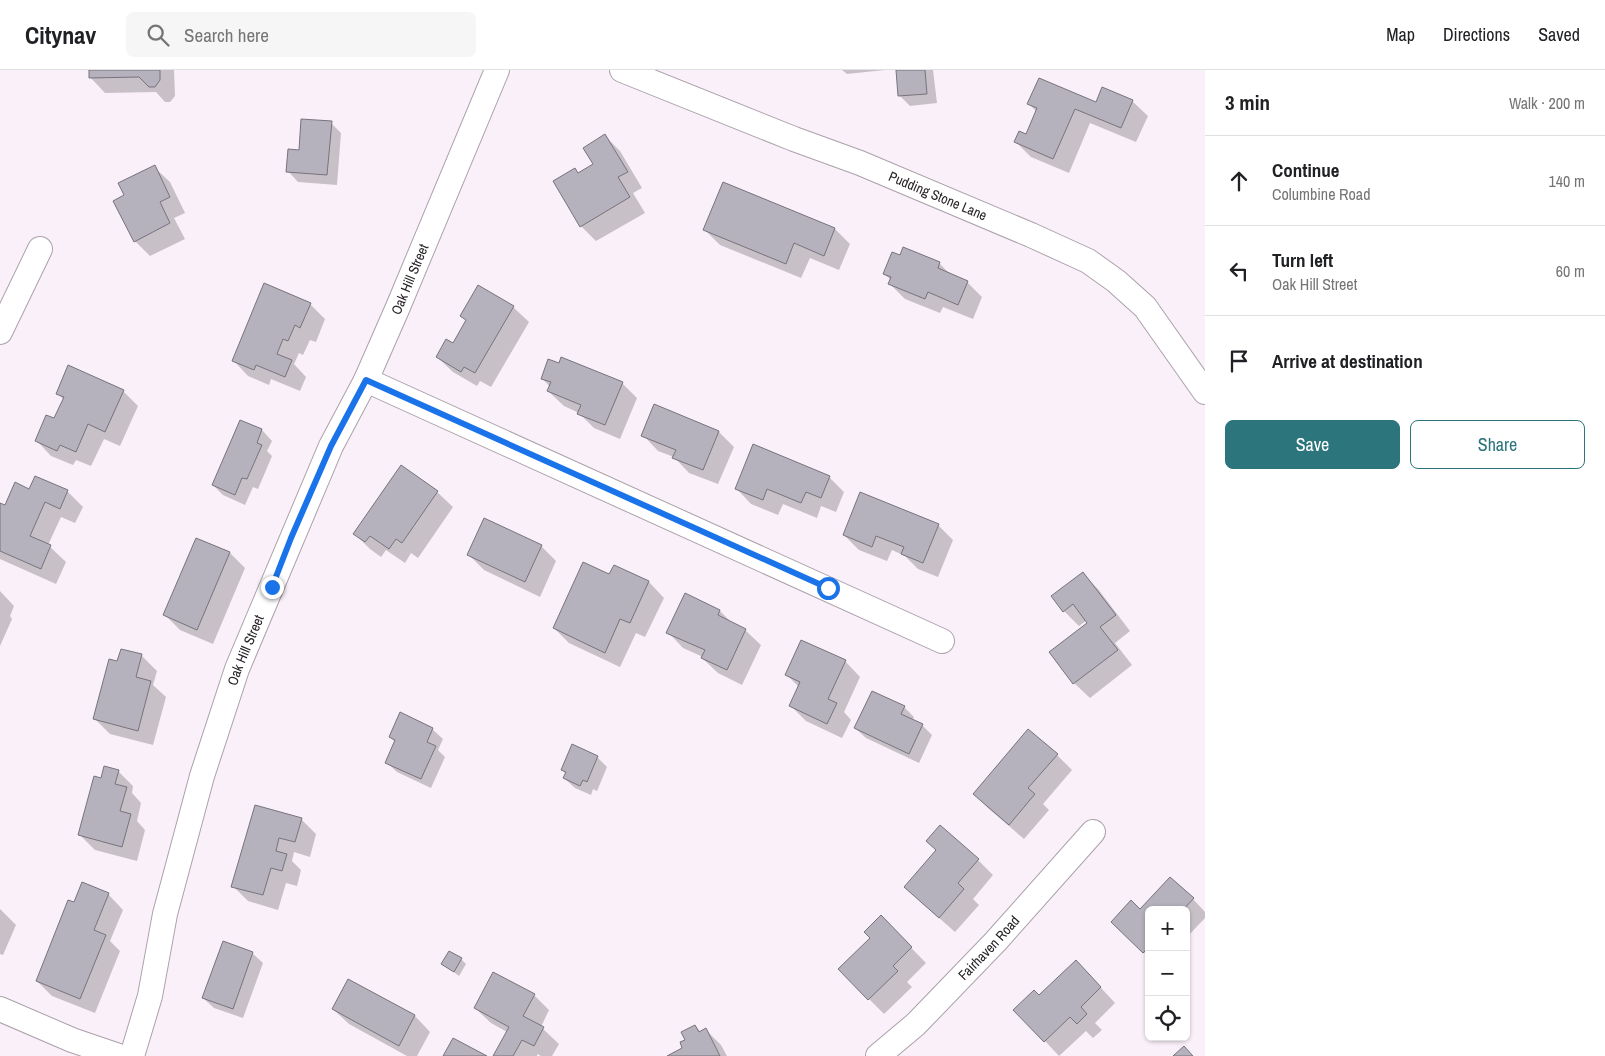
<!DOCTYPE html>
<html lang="en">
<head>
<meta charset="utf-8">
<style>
  body { margin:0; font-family:"Archivo Narrow",sans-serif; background:#f6f6f6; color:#202124 }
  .controls { position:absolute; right:15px; bottom:15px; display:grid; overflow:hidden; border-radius:8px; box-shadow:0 1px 4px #0004 }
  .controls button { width:45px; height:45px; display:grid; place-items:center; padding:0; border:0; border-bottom:1px solid #e0e0e0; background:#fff; color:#202124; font:25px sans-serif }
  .stop { position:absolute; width:15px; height:15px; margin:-11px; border:4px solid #1a73e8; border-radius:50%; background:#fff }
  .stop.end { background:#1a73e8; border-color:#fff; box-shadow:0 1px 5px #0008 }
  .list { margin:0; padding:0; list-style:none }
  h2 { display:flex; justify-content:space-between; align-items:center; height:65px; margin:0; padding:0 20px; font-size:21px }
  h2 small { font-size:16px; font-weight:400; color:#757577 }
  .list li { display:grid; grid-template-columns:32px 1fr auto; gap:15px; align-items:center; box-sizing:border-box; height:90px; padding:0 20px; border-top:1px solid #e0e0e0 }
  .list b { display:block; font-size:19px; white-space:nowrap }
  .list p { margin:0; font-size:16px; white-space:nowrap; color:#757577 }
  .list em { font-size:16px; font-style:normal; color:#757577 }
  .actions { display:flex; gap:10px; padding:15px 20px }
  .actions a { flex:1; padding:11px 0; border:1px solid #2c757c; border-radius:8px; text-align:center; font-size:18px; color:#2c757c }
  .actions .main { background:#2c757c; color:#fff }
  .icon { flex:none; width:28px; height:28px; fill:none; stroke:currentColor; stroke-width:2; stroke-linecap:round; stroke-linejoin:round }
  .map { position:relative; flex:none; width:1205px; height:986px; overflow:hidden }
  header { display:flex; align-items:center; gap:30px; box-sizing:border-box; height:70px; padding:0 25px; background:#fff; border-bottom:1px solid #e0e0e0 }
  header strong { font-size:24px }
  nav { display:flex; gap:28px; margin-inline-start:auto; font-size:18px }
  .search { width:350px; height:45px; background:#f6f6f6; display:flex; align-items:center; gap:12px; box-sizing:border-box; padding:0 18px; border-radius:8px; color:#757577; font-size:19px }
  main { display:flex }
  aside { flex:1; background:#fff }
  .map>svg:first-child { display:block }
  .shadow { fill:#0003 }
  .building { fill:#b6b2bd; stroke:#77737d }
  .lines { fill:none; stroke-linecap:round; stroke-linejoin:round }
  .street-casing { stroke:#aba1aa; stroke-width:26 }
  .street { stroke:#fff; stroke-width:24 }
  .route { stroke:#1a73e8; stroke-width:6 }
  .labels { text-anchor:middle; stroke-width:5; stroke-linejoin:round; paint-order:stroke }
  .street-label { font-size:14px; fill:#282428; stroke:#faf0f9 }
</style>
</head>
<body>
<header>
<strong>Citynav</strong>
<div class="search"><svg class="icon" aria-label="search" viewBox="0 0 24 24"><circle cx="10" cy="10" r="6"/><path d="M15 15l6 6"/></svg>Search here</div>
<nav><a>Map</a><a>Directions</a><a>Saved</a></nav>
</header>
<main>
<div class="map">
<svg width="1205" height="986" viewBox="0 0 1205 986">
  <rect width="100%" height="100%" fill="#faf0f9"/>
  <g class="shadow">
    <path d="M87,0H174L175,26L170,32H165L156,22L105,23L90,7V1Z"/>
    <path d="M842,0H885L847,4Z"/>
    <path d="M897,0H933L937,33L910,36L900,26Z"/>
    <path d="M1132,31L1148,46L1136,72L1090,53L1069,103L1031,87L1016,72L1027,66L1037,42L1029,34L1097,33Z"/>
    <path d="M331,53L341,63L337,115L298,112L288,101L300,81Z"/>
    <path d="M605,66L620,81L642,118L633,123L645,143L596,171L581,156L575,100L579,104L594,94Z"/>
    <path d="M154,97L170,112L185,143L174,148L185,169L150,186L135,171L126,126Z"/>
    <path d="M835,159L850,174L839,200L810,188L801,208L720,175L705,160Z"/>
    <path d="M939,193L952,206L967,212L982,227L973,249L943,237L940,243L905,229L890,214L891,210L884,204Z"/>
    <path d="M310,234L325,249L316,272L310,270L303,285L299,283L294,294L306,307L300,321L271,309L269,315L248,306L233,290Z"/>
    <path d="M513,237L529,252L491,317L480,311L477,316L453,302L437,287L453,274L467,251L461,246Z"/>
    <path d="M542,308L622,313L637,328L620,369L594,358L579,343L564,336L548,321L550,317Z"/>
    <path d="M123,321L138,336L120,376L104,369L91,396L76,390L73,395L51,386L36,370L55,350L64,330L57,323Z"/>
    <path d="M240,352L262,360L272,371L267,381L272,386L258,419L253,417L245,435L223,425L213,415Z"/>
    <path d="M719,362L734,377L718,414L689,403L674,387L658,381L643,365Z"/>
    <path d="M829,407L844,422L836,442L821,436L817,448L783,434L778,445L751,434L736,418Z"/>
    <path d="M30,421H67L83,437L75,453L61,447L48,475L66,492L56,514L0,489V434L5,436Z"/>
    <path d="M437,422L453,437L418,488L411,483L405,493L386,480L381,487L370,479L355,464Z"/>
    <path d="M938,455L953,470L938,507L918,499L905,486L892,480L887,491L859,480L844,465Z"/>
    <path d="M197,469L230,483L245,498L213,574L180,560L165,545Z"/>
    <path d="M541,476L556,491L540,527L484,500L469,485Z"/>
    <path d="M614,496L649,512L664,528L645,567L636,563L620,597L569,573L554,558L610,506Z"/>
    <path d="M1083,504L1098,519L1130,561L1115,573L1132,595L1090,628L1074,613L1050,582L1088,553L1087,550L1079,556L1064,541Z"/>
    <path d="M0,521L14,536L10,546L12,549L0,576Z"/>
    <path d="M720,541L732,553L745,560L761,575L742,615L718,603L702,588L703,587L683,578L668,562Z"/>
    <path d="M142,586L157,601L153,615L166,627L153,675L110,664L95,649L118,592Z"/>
    <path d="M845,591L860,607L844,642L851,650L842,668L806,651L791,636L799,617L786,604Z"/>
    <path d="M904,637L914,647L912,651L922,655L932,665L919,693L866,668L855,658Z"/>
    <path d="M432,659L443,669L438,680L445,687L431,718L397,702L386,692L395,672L390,667Z"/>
    <path d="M1057,685L1072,700L1043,734L1049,740L1024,769L989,739L974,724Z"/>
    <path d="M597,687L607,697L597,721L593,719L591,725L575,718L564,708L566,704L562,700Z"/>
    <path d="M118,701L133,716L132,723L141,733L137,751L145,760L137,791L95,780L80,765L101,710Z"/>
    <path d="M255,736L301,749L316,764L310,787L294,782L292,791L301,800L297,816L286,813L278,840L248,831L233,816Z"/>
    <path d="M978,790L993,805L973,829L979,835L955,862L921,832L906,817Z"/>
    <path d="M108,824L123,840L110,871L120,881L95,943L52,926L37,911L74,834Z"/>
    <path d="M1193,829L1205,842V848L1186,868V840H1149V887L1128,867L1141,841Z"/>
    <path d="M0,839L16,855L3,885L0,884Z"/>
    <path d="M881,847L926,893L907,912L912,917L884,944L839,899L871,868Z"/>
    <path d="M252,883L263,893L243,948L214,938L203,928Z"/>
    <path d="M450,883L461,889L466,894L459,906L443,894Z"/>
    <path d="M1091,907L1115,933L1095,953L1102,960L1093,968L1086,961L1059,986L1045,971L1039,927Z"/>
    <path d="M348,911L415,946L430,962L417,986H407L349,954L333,939Z"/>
    <path d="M534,925L549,940L541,957L559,974L552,986H541L537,984V986H495L507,962L491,953L475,938Z"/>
    <path d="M695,956L701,962L706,960L721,975L727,986H670L684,978L686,970Z"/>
  </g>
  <g class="building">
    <path d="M89,0H160V10L155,17H149L139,7L89,8Z"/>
    <path d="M896,0H925L927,24L898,26Z"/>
    <path d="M1039,8L1096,32L1102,17L1133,30L1121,58L1075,39L1053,89L1014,72L1019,61L1026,64L1037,38L1027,34Z"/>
    <path d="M301,49L332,51L327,105L286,102L288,79L299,80Z"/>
    <path d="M605,64L628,102L618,107L630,127L580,157L553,111L575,98L578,103L593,94L583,78Z"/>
    <path d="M155,95L170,127L160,132L170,153L134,172L113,131L124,125L118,113Z"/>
    <path d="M723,112L835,158L824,186L794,173L786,194L703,160Z"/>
    <path d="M903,177L940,192L938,198L968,211L958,235L928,222L925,229L888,214L891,207L883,204L892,182L900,185Z"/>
    <path d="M264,213L311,233L300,258L295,255L288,271L283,269L277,284L292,290L285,307L256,295L254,300L232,291Z"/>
    <path d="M478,215L514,236L475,303L464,297L461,302L436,287L446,269L453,273L466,250L460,246Z"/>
    <path d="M561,287L623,312L605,355L577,344L581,335L547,321L551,312L541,309L548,289L559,293Z"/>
    <path d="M68,295L124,320L105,362L88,354L76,382L60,375L57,381L35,371L46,345L54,348L64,327L56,324Z"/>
    <path d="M654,334L719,361L703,400L672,388L676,380L641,366Z"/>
    <path d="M240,350L262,359L257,373L262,375L247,409L242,408L235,425L212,415Z"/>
    <path d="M753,374L830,406L821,428L806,422L801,433L767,419L763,430L735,419Z"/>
    <path d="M401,395L438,421L402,473L396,469L389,479L370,466L365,472L353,464Z"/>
    <path d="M35,406L68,420L60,439L45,432L30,466L51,475L41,499L0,481V433L5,435L15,412L29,419Z"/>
    <path d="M860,422L939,454L923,493L901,484L904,477L876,466L872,477L843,465Z"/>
    <path d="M484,448L542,475L525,512L467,485Z"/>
    <path d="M196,468L230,482L197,560L163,545Z"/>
    <path d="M583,492L609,504L614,495L649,511L630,553L620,549L605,583L553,558Z"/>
    <path d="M1083,502L1116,545L1100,557L1118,580L1073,614L1049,582L1087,553L1073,534L1063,542L1051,526Z"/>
    <path d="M685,523L720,540L718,545L746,559L727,600L701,588L705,580L666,563Z"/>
    <path d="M801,570L846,590L828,629L837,633L827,654L789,636L800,612L785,605Z"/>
    <path d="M121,579L142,584L136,607L151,611L138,661L93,649L109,589L117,591Z"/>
    <path d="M872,621L905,636L901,644L923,654L909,684L854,658Z"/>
    <path d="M400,642L433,658L427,672L436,676L421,709L385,693L395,670L389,667Z"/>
    <path d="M1028,659L1058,684L1028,718L1035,724L1009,755L973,724Z"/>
    <path d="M572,674L598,686L587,712L583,710L580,716L563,708L566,702L561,700Z"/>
    <path d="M104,696L119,700L115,714L127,717L120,741L131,744L122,777L78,765L94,706L101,708Z"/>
    <path d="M255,735L302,748L295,772L279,768L276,781L287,784L282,801L271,798L263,825L231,817Z"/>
    <path d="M940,755L979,789L958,813L964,819L939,848L904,817L936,780L926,771Z"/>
    <path d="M1170,807L1194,828L1183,840H1149V877L1143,883L1111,852L1131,830L1140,839Z"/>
    <path d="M82,812L109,823L94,860L106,865L80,929L36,911L68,830L74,832Z"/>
    <path d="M881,845L912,877L893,896L898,901L868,930L838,899L870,868L864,862Z"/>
    <path d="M223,871L253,882L233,939L202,928Z"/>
    <path d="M449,881L462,888L454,902L441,894Z"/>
    <path d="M1076,890L1101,917L1081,937L1087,944L1077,954L1070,947L1044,972L1013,940L1034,920L1039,925Z"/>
    <path d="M493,902L535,924L523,946L544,957L534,976L522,970L513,986H493L509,957L474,938Z"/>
    <path d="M348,909L415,945L399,976L332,939Z"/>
    <path d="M695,955L699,962L706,958L720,986H667L682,978L680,972L685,970L681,962Z"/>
    <path d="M453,968L487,986H443Z"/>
    <path d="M1184,976L1193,986H1173Z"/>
  </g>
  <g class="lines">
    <g class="street-casing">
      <g id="street">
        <path id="s1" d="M622,0L794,69L860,93L1031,165L1088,191L1116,211L1145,237L1205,322"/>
        <path d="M0,262L40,179"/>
        <path d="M366,310L942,571"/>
        <path d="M0,939L72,970L119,986"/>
        <path id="s2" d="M132,986L150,926L165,844L202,706L237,599L331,376L366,310L398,237L497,0"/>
        <path id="s3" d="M878,986L916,954L996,871L1093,762"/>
      </g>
    </g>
    <use href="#street" class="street"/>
  </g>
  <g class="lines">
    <path class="route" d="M272,517L291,468L331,376L366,310L828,518"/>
  </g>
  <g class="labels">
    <g class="street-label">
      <text dy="5" stroke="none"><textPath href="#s1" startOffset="340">Pudding Stone Lane</textPath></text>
      <text dy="5" stroke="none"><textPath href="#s2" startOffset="828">Oak Hill Street</textPath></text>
      <text dy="5" stroke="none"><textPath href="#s2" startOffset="422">Oak Hill Street</textPath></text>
      <text dy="5" stroke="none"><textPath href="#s3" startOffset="155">Fairhaven Road</textPath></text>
    </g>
  </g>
</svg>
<div class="controls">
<button>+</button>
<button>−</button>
<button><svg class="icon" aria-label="locate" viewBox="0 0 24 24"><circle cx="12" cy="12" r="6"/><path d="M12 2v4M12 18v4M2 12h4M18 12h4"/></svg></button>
</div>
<div class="stop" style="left:828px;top:518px"></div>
<div class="stop end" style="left:272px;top:517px"></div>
</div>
<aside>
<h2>3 min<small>Walk · 200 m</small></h2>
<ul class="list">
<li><svg class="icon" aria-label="ahead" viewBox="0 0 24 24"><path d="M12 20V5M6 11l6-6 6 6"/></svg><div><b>Continue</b><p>Columbine Road</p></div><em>140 m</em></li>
<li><svg class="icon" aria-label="left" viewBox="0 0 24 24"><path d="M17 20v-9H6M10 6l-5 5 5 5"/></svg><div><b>Turn left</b><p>Oak Hill Street</p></div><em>60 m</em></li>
<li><svg class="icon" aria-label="arrive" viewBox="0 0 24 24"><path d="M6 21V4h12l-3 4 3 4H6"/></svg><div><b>Arrive at destination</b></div></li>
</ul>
<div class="actions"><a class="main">Save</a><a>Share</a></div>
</aside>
</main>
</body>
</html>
